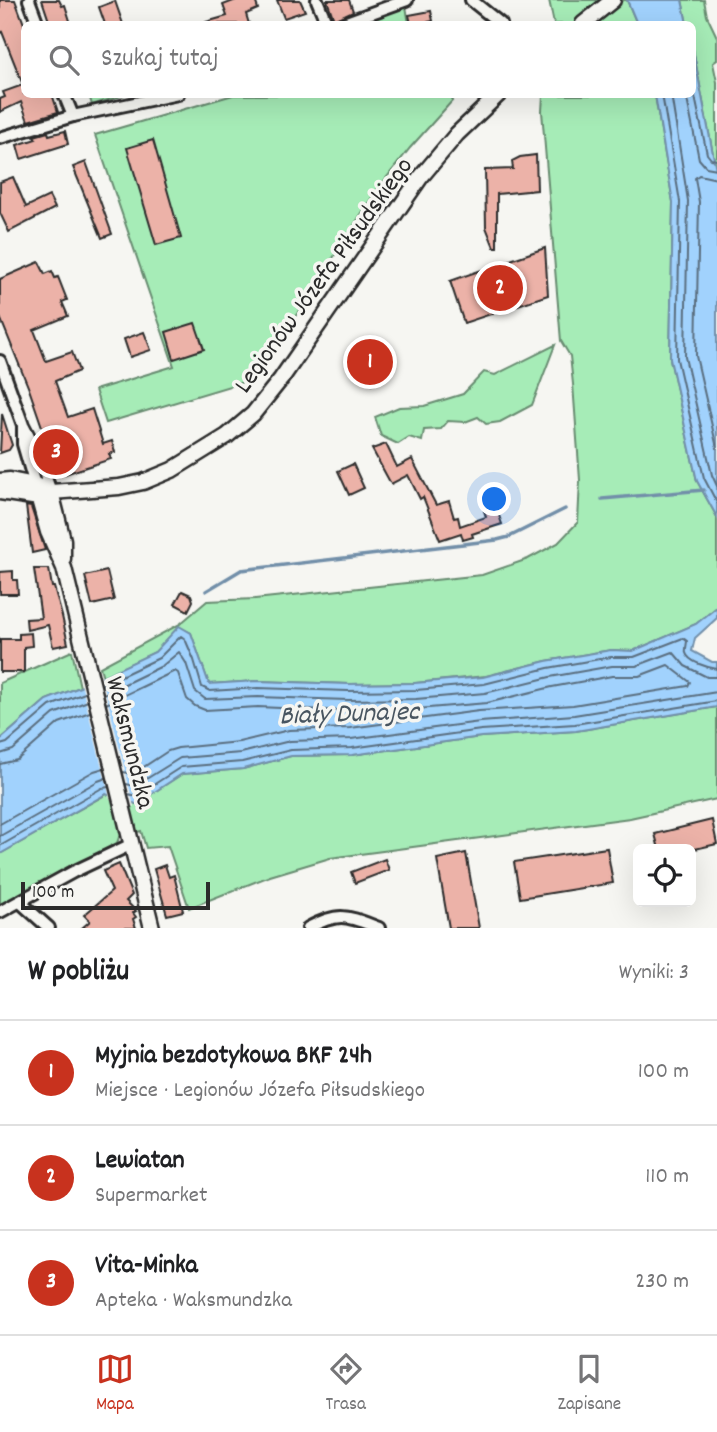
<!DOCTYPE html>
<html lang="pl">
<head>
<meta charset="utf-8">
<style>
  body { margin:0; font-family:Dekko,sans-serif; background:#f6f6f6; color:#202124 }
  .controls { position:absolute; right:21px; bottom:21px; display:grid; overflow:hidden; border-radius:10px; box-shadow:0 7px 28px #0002 }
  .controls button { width:63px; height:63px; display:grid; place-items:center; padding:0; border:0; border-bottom:2px solid #e0e0e0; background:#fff; color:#202124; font:35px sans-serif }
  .scale { position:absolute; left:21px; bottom:18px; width:189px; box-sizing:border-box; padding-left:7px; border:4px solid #2b2b2b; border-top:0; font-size:19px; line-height:24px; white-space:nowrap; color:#2b2b2b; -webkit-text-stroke:5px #f6f6f2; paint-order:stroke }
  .you { position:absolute; left:495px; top:500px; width:24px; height:24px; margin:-18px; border:5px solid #fff; border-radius:50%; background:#1a73e8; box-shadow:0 0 0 10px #1a73e833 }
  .badge { display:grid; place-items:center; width:46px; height:46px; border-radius:50%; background:#c8321e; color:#fff; font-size:23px; font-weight:700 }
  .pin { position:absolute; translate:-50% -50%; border:4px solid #fff; box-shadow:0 2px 7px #0006 }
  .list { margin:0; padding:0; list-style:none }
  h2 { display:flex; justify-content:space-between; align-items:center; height:91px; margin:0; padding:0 28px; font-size:30px }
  h2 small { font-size:23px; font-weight:400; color:#757577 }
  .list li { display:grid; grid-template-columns:46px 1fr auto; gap:21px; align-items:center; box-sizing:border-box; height:105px; padding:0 28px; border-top:2px solid #e0e0e0 }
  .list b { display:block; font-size:26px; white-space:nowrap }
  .list p { margin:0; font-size:23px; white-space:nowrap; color:#757577 }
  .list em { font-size:23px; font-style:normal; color:#757577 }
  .icon { flex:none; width:38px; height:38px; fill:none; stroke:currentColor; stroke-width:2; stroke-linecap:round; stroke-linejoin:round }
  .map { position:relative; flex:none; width:717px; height:928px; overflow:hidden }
  .search { position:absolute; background:#fff; box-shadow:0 7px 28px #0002; left:21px; right:21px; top:21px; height:77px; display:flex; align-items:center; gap:18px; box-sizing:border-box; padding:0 24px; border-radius:10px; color:#757577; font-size:26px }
  .sheet { height:406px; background:#fff }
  nav { display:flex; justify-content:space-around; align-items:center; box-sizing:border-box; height:98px; border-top:2px solid #e0e0e0; background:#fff; font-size:19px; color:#757577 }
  nav a { display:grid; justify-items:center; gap:4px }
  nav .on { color:#c8321e }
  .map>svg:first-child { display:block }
  .green { fill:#a6ecb7; stroke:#688c71; stroke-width:2 }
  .water { fill:#a1d2fd; stroke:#728fa9; stroke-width:2 }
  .pier { fill:#f6f6f2 }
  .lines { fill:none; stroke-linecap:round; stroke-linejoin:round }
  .shore { stroke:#5a6e7f; stroke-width:2 }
  .stream { stroke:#728fa9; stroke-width:3.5 }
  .building { fill:#ecb2a8; stroke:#2b2b2b; stroke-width:2 }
  .street-casing { stroke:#2b2b2b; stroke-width:16 }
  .secondary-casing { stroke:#2b2b2b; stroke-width:19 }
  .street { stroke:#f6f6f2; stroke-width:10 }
  .secondary { stroke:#f6f6f2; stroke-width:14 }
  .labels { text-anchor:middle; stroke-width:7; stroke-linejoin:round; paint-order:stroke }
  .street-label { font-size:26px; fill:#2b2b2b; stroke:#f6f6f2 }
  .water-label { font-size:28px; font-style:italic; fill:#485560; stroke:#f6f6f2 }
</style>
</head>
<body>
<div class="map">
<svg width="717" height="928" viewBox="0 0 717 928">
  <rect width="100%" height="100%" fill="#f6f6f2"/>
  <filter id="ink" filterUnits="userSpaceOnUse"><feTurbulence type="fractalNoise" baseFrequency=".0143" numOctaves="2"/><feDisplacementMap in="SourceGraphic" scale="14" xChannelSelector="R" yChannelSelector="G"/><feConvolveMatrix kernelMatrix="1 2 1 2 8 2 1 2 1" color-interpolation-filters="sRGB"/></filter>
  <g filter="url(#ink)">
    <g class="green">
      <path d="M549,0H627L637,24H554Z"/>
      <path d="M682,0H704L707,16L717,37V60L713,63L717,82V175L693,49L692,24H687Z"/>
      <path d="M406,6L409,24H363Z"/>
      <path d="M451,94L453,100L410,148L376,191L299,311L250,380L106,423L95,390L174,366L95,135L233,95Z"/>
      <path d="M124,95L92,105L89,95L124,94Z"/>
      <path d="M543,95H655L673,202L670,359L697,481L717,517V607L696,624L633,651L611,650L546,661L486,676L415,683L351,684L257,681L209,684L191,633L179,627L155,652L103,677L100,667L180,624L207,601L255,599L482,575L528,559L558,543L578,522L580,480L573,384L570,356L561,341L542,111Z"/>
      <path d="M555,345L532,405L500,422L486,424L478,417L465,422L448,421L441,429L424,430L422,441L409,437L398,444L381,436L375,417L399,407L424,406L463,394L484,372L495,375Z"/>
      <path d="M72,651L80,687L46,700L0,740V683Z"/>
      <path d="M717,707V799L630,818L330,858L270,876L189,908L168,846L146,848L141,831L119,837L117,843L0,905V854L107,794L136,804L182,774L243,769L291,756L352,755L481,737L576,731Z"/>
    </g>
    <g class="water">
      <path d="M627,0H682L687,24H637Z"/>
      <path d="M693,49L717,175V517L697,481L670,359L673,202L655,95L692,94Z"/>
      <path d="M717,607V618L695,638L692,651L712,662H717V707L576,731L481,737L352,755L291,756L243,769L182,774L136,804L106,794L0,854V740L46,700L80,687L155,652L179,626L191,633L209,684L257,681L348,684L415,683L483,677L546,661L611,650L633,651L696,624Z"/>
    </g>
    <path class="pier" d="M101,674L134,807L110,799L81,683Z"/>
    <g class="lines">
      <g class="shore">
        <path d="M692,82L707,154L711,159L717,160"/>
        <path d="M662,94L680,202L677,359L704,478L717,503"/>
        <path d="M671,94L688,201L685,357L712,475L717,486"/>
        <path d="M686,94L699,159L706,167L717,169"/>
        <path d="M717,179L699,175L695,178L699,202L696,356L717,448"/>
        <path d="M102,685L159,658L181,636L185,639L194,660L202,687L210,691L258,688L348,691L416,690L484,684L548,668L611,657H634L683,638L687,641C687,643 685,651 686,653C688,662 709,668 717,669"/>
        <path d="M104,694L162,666L179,652L186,663L195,691L205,699L258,697L348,700L416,699L485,693L550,677L612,666H636L673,652L685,666L707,677H717"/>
        <path d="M106,704L175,671L178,673L187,699L195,706L205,710L258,707L348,711L417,709L487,703L552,687L612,676H639L668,665L690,682L688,686L573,705L479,711L350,728L289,730L239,742L178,748L168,751L133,774L123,772"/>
        <path d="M0,745L7,743L50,706L85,693"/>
        <path d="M0,754L13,750L54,714L88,701"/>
        <path d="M0,764L17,760L59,723L90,712"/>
        <path d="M126,784L135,786L180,758L241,753L290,741L351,739L480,722L574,715L717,692"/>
        <path d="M128,794L136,796L181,767L242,762L291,750L352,748L481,730L575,724L717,701"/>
        <path d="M0,824L94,771L104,768"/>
        <path d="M0,836L98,781L106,778"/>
        <path d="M0,846L102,788L109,787"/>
      </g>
      <g class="stream">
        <path d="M602,499L704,490"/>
        <path d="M206,591L241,570L497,540L509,537L565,509"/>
      </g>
    </g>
    <g class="building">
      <path d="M0,0H15L24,24V94H52L58,112L28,121L21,102L0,112V99L5,97L3,92L23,85L2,32L0,33Z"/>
      <path d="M42,0H59L62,6L65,5L71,24H50Z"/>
      <path d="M236,0H255L258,9L246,14L249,24H206V22L227,16L223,5Z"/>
      <path d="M277,0H300L305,11L284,18Z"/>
      <path d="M327,0H349L353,11L334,20Z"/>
      <path d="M115,1L123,24H105L99,7Z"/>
      <path d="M431,11L433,21L428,22L429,24H411L409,15Z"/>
      <path d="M65,131L68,144L21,159L17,145L36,139L34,136L48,132L49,135Z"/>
      <path d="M153,140L181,238L156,245L127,148Z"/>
      <path d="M536,155L537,190L497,194V247H494L486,227L485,170L513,169L512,161L520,157Z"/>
      <path d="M86,162L112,234L102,238L73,167Z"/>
      <path d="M13,177L26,207L49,196L55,208L9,232L0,213V182Z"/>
      <path d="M545,248L548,295L464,323L450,281Z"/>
      <path d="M39,262L45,274L52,271L55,278L58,277L67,300L62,302L68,316L34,330L46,361L72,352L79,371L55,381L68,417L92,409L103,444L112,441L115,452L109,454L111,459L59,476L29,389L0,317V279Z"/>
      <path d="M195,323L204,349L174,359L166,332Z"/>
      <path d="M144,332L151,350L130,357L124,339Z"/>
      <path d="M366,340L385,379L373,384L355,345Z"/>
      <path d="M2,414L12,445L9,450L0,453Z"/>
      <path d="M386,444L397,467L412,459L436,505L449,501L454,518L458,517L460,526L486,517L484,511L496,507L502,524L472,534L473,537L463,540L461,533L440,540L423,497L420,499L408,475L391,484L372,449Z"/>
      <path d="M353,464L364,488L349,495L338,471Z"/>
      <path d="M26,506L31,507L45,550L32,553Z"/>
      <path d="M34,569H49L52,587H54L62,616L68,644L53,647L48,625L27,630L26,619L41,618Z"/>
      <path d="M13,571V580H17L18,594H0V572Z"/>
      <path d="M107,571L114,600L92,605L85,576Z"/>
      <path d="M182,591L191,595L193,601L188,611L175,604Z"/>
      <path d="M31,633L32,646L24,647V672H0V639H19V634Z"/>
      <path d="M712,820L717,844L695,849H659L655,834Z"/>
      <path d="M607,848L613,883L520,898L514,862Z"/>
      <path d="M466,853L479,928H449L437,859Z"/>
      <path d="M385,859L389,870L355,883L351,872Z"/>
      <path d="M119,864L132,895L126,901L136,911L133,913L136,917L133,919L136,928H82L90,921L84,915L112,891L103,871Z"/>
      <path d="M165,865L169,877L174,875L183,911L167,915L154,869Z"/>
    </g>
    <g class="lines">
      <g class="street-casing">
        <g id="street">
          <path d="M29,0L38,24"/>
          <path d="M317,0L327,24"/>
          <path d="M471,0L501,24"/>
          <path d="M341,24L407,0"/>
          <path d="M64,94L73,116"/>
          <path d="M0,138L73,116L178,94"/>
          <path d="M0,361L23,425L37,452L51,492"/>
          <path d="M23,427V444L35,485"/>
          <path d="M20,902L49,928"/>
          <path d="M0,912L73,872L132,844"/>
          <path d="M308,928C340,911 347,916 379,928"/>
        </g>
      </g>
      <g class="secondary-casing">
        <g id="secondary">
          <path d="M583,24L613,0"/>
          <path d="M0,481L10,480L35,485L51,492L119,487L143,482L172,470L227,436L253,414L281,379L420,178L457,134L499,94"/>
          <path d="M35,485L48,532L64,568L152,928"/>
          <path d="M0,492L39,498L46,494"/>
          <path d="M51,492L63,540V559"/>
        </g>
      </g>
      <use href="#street" class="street"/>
      <use href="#secondary" class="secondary"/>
    </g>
  </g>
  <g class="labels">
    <g class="street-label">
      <text transform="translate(322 274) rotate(-54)" y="9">Legionów Józefa Piłsudskiego</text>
      <text transform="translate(132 742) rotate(76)" y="9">Waksmundzka</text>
    </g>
    <g class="water-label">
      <text transform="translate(349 711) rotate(-2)" y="10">Biały Dunajec</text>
    </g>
  </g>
</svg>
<div class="controls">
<button><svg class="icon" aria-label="locate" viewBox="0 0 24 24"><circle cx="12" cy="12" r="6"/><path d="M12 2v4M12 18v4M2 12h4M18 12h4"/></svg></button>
</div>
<div class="scale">100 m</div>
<div class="you"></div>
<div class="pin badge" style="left:370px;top:362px">1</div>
<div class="pin badge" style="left:500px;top:288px">2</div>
<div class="pin badge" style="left:56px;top:452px">3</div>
<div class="search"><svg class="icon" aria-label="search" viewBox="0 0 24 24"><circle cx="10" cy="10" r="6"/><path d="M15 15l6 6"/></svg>Szukaj tutaj</div>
</div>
<section class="sheet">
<h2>W pobliżu<small>Wyniki: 3</small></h2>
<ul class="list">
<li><span class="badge">1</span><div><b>Myjnia bezdotykowa BKF 24h</b><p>Miejsce · Legionów Józefa Piłsudskiego</p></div><em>100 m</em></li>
<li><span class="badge">2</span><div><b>Lewiatan</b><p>Supermarket</p></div><em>110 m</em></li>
<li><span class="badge">3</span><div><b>Vita-Minka</b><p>Apteka · Waksmundzka</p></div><em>230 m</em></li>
</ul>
</section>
<nav>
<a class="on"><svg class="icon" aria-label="map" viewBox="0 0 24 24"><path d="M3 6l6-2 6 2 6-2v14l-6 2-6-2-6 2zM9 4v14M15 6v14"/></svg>Mapa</a>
<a><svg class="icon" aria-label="directions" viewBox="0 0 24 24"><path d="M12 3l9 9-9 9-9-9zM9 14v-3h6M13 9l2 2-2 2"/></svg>Trasa</a>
<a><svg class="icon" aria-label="saved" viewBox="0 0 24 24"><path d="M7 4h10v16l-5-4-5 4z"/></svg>Zapisane</a>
</nav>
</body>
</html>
